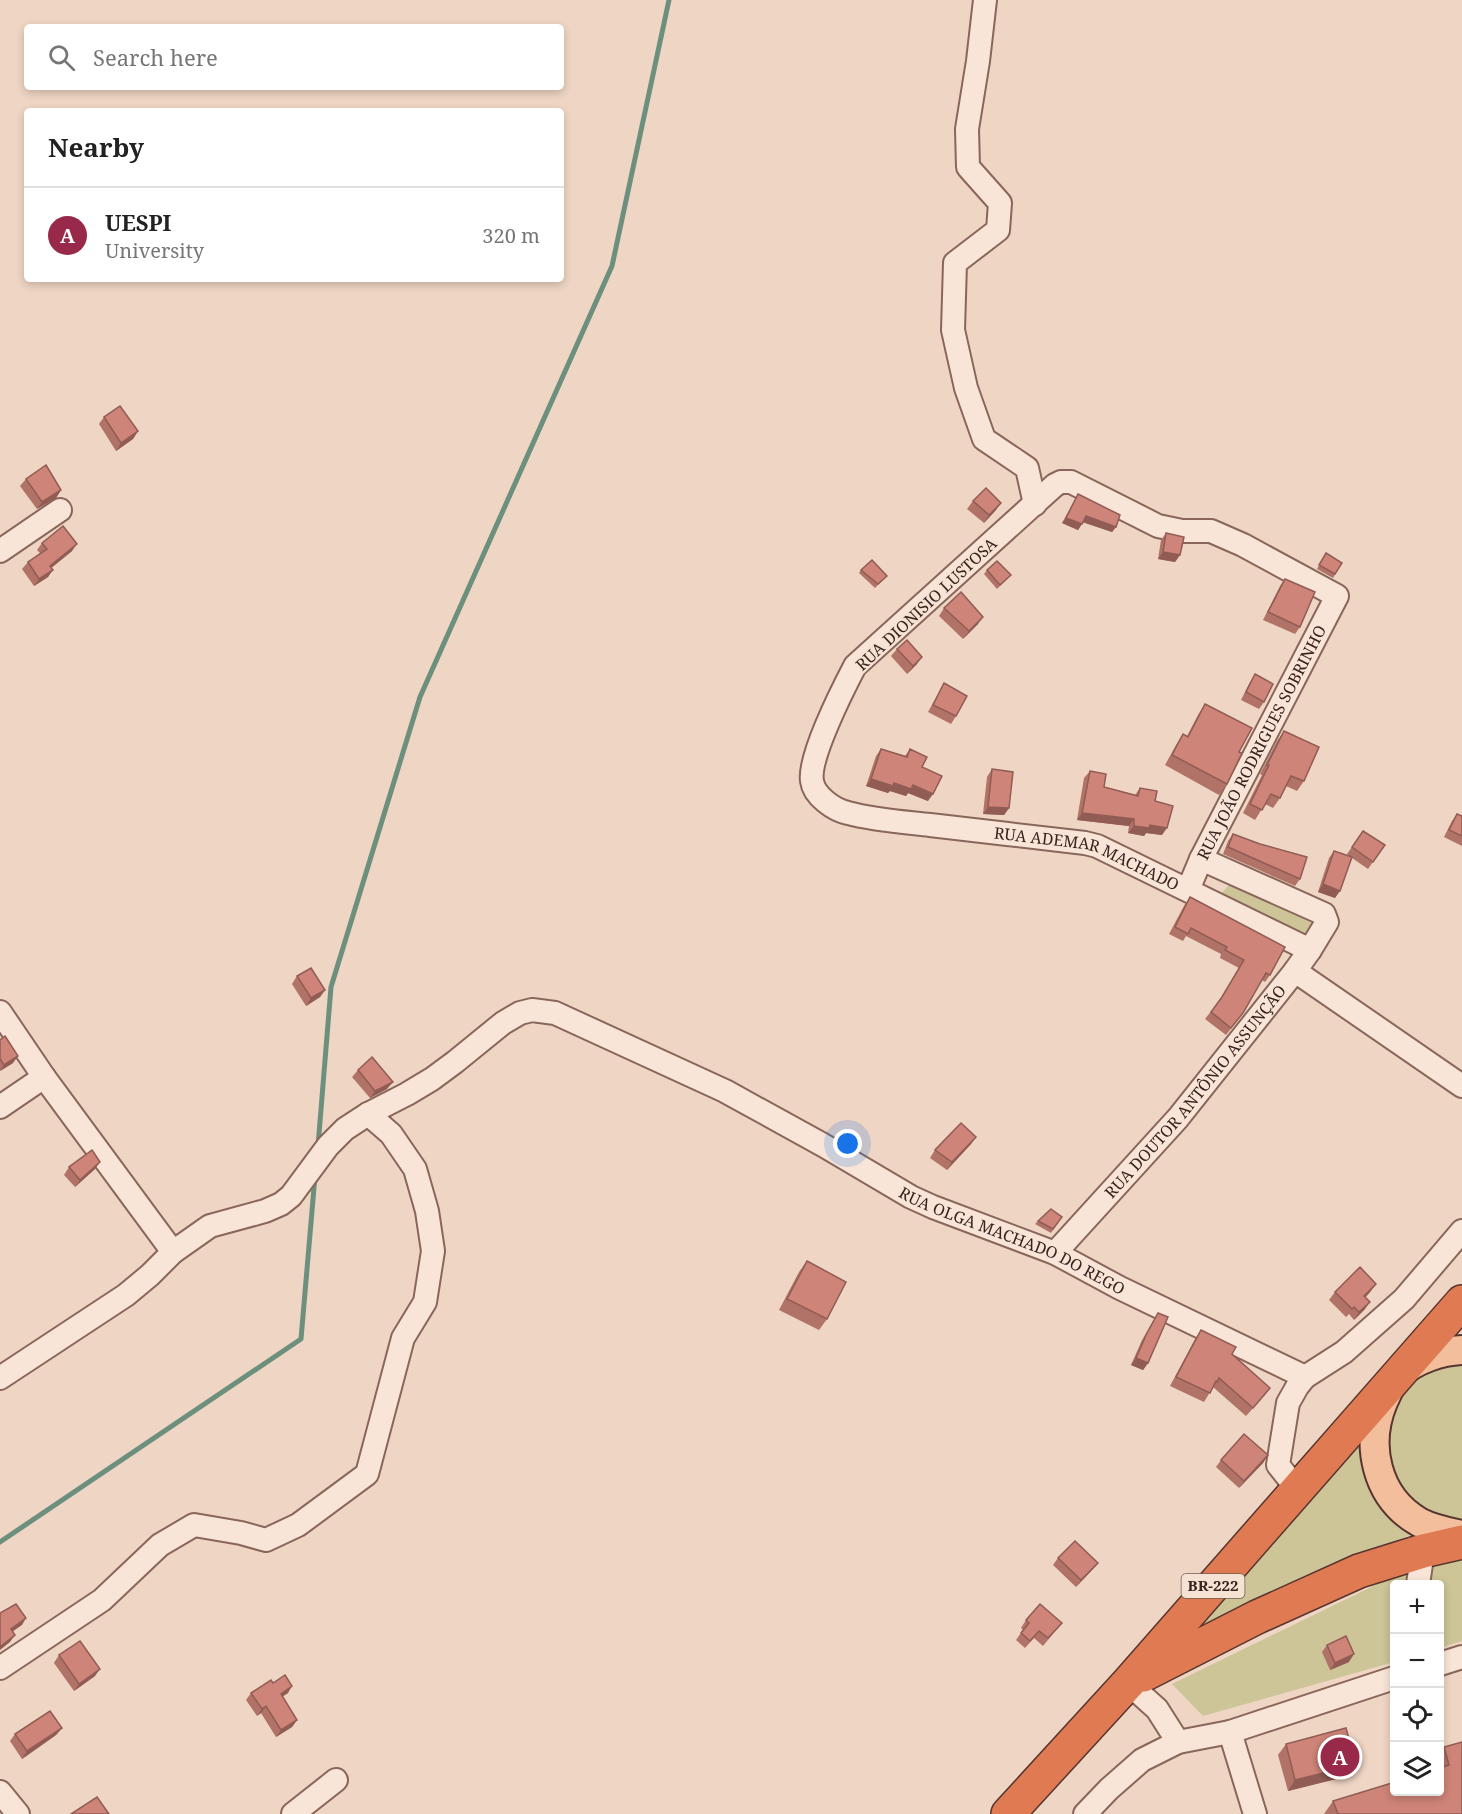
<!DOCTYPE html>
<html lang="en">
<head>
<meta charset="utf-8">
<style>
  body { margin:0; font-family:"Noto Serif",serif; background:#f2f2f2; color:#222 }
  .controls { position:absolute; right:18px; bottom:18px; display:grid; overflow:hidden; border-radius:6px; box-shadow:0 3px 9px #0003 }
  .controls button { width:54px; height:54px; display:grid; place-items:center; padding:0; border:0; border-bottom:2px solid #e0e0e0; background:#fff; color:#222; font:30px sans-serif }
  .you { position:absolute; left:848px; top:1144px; width:21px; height:21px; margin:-15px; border:4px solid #fff; border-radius:50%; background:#1a73e8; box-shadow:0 0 0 9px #1a73e833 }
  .badge { display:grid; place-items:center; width:39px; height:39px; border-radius:50%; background:#992949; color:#fff; font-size:20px; font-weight:700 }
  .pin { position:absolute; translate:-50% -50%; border:3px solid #fff; box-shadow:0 2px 6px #0006 }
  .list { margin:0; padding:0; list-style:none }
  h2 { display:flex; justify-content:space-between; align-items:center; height:78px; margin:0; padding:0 24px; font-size:26px }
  h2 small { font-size:20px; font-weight:400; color:#767676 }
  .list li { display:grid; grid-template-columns:39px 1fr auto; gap:18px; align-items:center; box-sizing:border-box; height:96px; padding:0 24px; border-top:2px solid #e0e0e0 }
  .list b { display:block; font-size:22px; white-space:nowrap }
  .list p { margin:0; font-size:20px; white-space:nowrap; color:#767676 }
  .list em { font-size:20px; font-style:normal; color:#767676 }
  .icon { flex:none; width:33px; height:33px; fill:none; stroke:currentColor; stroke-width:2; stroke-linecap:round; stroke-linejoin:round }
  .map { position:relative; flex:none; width:1462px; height:1814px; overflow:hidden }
  .search { position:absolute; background:#fff; box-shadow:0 3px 9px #0003; left:24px; top:24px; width:540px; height:66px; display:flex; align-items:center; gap:15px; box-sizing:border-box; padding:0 21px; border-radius:6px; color:#767676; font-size:22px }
  .panel { position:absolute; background:#fff; box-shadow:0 3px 9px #0003; left:24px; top:108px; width:540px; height:174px; border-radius:6px }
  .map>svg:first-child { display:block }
  .green { fill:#cdc497 }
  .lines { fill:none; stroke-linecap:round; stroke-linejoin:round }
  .stream { stroke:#6c907d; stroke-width:5 }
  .minor-casing { stroke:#89665a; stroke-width:26 }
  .major-casing { stroke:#57352e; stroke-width:32 }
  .highway-casing { stroke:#57352e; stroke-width:36 }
  .minor { stroke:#f9e5d7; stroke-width:22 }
  .major { stroke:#f2be9b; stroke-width:28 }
  .highway { stroke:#df7a53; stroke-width:33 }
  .wall { fill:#b17267 }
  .shaded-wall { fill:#905c54 }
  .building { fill:#ce8478; stroke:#905c54; stroke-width:1.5 }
  .labels { text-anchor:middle; stroke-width:4.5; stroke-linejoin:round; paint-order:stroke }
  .shield { fill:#f6e2d3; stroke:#725c54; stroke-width:1.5 }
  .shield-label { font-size:15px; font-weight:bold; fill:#39231e }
  .street-label { font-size:16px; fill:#39231e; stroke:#f6e2d3 }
</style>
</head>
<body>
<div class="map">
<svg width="1462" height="1814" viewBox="0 0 1462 1814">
  <rect width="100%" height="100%" fill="#efd5c3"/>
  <g class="green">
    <path d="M1230,884L1316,925L1306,943L1219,896Z"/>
    <path d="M1462,1361V1524C1448,1519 1432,1515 1419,1508C1414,1505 1410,1499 1406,1495C1373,1460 1383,1399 1423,1374C1433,1367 1450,1365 1462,1361Z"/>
    <path d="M1364,1436L1373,1486L1410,1535L1182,1638Z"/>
    <path d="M1462,1555V1641L1440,1648V1584H1394V1662L1203,1716L1172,1684L1398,1574Z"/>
  </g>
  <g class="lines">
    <g class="stream">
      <path d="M318,1146L331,987L420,697L612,266L669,0"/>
      <path d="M0,1542L301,1339L315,1176"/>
    </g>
    <g class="minor-casing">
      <g id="minor">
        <path d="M985,0L978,61L967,129L968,167L1000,203L998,230L955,263L953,330L966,388L984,439L1027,468L1035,504"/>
        <path d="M0,551L60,510"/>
        <path id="s1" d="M1188,890L1201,859L1337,596L1243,545L1211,531H1182L1158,526L1071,482H1061L1055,485L855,666C843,689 808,758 812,781C814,796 834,810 848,813C874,820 903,822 930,825C982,831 1033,837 1085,843L1097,846L1310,950"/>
        <path d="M1295,971L1462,1086"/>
        <path d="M0,1012L44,1077L173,1252"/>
        <path d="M0,1107L44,1077"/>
        <path id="s2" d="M1055,1253L1178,1118L1295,971L1310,950L1327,922L1324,914L1201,859"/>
        <path id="s3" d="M0,1378L126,1295L150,1275L173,1252L210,1226L265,1211L281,1204L291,1196L328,1146L345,1129L368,1114L407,1094L432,1079L455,1062L503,1023L520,1013L532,1010L555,1013L725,1091L823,1145L911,1197L933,1207L1055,1253L1120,1288L1305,1377"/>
        <path d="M1297,1489L1278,1465L1288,1403L1297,1387L1305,1377L1344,1352L1404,1299L1462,1231"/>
        <path d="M1418,1584L1423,1551"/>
        <path d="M1440,1664L1462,1657"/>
        <path d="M0,1668L102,1600L160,1545L194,1525L241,1533L266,1540L298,1525L367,1474L403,1338L425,1302L433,1251L427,1211L415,1169L391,1134L368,1114"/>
        <path d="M1128,1683L1157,1709L1178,1742"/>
        <path d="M1230,1732L1255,1814"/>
        <path d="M0,1792L18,1814"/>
        <path d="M293,1814L336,1780"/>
        <path d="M1085,1814L1109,1789L1142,1760L1178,1742L1230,1732L1394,1678"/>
      </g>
    </g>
    <g class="major-casing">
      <path id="major" d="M1462,1350C1441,1351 1416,1359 1399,1374C1392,1381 1387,1393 1383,1402C1365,1445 1376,1497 1419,1522C1432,1529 1447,1532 1462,1535"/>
    </g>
    <g class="highway-casing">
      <g id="highway">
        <path d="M1143,1675L1257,1617L1359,1571L1423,1551L1462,1542"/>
        <path d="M1008,1814L1128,1683L1462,1302"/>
      </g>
    </g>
    <use href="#minor" class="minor"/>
    <use href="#major" class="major"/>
    <use href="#highway" class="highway"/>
  </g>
  <g class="wall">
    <path d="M104,417L138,431L133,439L116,451L99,424Z"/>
    <path d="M26,479L61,490L56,498L37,509L20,486Z"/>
    <path d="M1078,494L1116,527L1112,532L1083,522L1078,530L1062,523Z"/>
    <path d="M973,501L996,510L984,523L967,509Z"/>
    <path d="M1166,533L1180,555L1175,562L1158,559L1161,540Z"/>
    <path d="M42,543L72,551L51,568L48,577L34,586L22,569L28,562L40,553L37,550Z"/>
    <path d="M1326,553L1342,563L1333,578L1317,569Z"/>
    <path d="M861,570L884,579L875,588L859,573Z"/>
    <path d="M987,570L1011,575L997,589L984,574Z"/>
    <path d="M1285,579L1300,627L1295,634L1263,620L1280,586Z"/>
    <path d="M944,608L978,624L963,639L939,616Z"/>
    <path d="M897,649L917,664L907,674L891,656Z"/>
    <path d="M1255,674L1264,702L1259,709L1241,700L1250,682Z"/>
    <path d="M944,683L956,716L951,724L928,712Z"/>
    <path d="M1205,704L1239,752L1227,784L1219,795L1165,765L1176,745L1183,734L1187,736L1198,715Z"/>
    <path d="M1284,731L1304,781L1297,791L1286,786L1280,798L1273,808L1265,804L1255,820L1243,813L1262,775L1260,774L1277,741Z"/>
    <path d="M881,749L905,756L910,749L922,767L928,801L908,793L906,796L890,791L888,793L866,786L876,756Z"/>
    <path d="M992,769L1009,808L1004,815L983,814L987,777Z"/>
    <path d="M1090,771L1104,787L1135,795L1140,788L1155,801L1162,835L1146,833L1144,836L1128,833L1129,826L1077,820L1084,778Z"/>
    <path d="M1457,814L1462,816V846L1444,837L1452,821Z"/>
    <path d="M1363,831L1385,845L1368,869L1352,858L1335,898L1318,892L1329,858L1334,851L1350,857L1347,854Z"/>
    <path d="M1233,834L1300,879L1295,886L1223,854L1228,841Z"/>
    <path d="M1190,897L1270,975L1265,982L1262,980L1243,1013L1226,1035L1205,1019L1219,1001L1239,968L1220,958L1221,954L1186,936L1183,941L1169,934L1185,904Z"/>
    <path d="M297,976L325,990L320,997L306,1006L292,984Z"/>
    <path d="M0,1040L13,1063L0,1071Z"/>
    <path d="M358,1070L387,1089L370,1098L352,1077Z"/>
    <path d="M976,1137L971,1144L947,1170L930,1158L935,1150Z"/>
    <path d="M69,1167L95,1169L75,1187L64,1175Z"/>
    <path d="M1062,1217L1051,1233L1035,1224L1038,1221Z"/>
    <path d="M807,1261L827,1319L819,1330L779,1310L799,1272Z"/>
    <path d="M1371,1291L1366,1297L1365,1309L1354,1320L1349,1314L1346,1317L1329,1300L1335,1292Z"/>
    <path d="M1158,1313L1148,1363L1143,1370L1131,1365L1142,1340Z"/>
    <path d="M1201,1330L1232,1354L1270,1388L1264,1396L1246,1416L1213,1387L1204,1402L1170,1386L1195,1339Z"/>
    <path d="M1268,1455L1263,1463L1239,1488L1216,1467L1221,1460Z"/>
    <path d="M1058,1558L1098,1563L1092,1570L1076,1587L1053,1565Z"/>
    <path d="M1026,1620L1062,1623L1043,1646L1034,1638L1025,1648L1016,1640L1023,1630L1021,1628Z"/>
    <path d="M1327,1645L1349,1662L1330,1670L1322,1652Z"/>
    <path d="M59,1655L95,1676L74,1691L54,1663Z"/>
    <path d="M273,1683L288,1693L282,1696L297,1720L292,1727L276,1737L261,1713L257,1716L246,1700L251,1693Z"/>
    <path d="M62,1728L56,1735L22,1759L10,1741L15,1734Z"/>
    <path d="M1462,1742V1814H1324L1333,1801L1440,1791V1753L1444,1747Z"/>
    <path d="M1286,1744L1356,1765L1348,1776L1288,1791L1278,1755Z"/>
  </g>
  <g class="shaded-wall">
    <path d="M138,431L133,439L116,451L121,443Z"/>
    <path d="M61,490L56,498L37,509L42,502Z"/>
    <path d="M1001,503L996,510L984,523L989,515Z"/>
    <path d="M1086,516L1116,527L1112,532L1082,522Z"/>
    <path d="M1066,518L1082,524L1078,530L1062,523Z"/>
    <path d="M77,544L72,551L45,573L50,566Z"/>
    <path d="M1163,552L1180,555L1175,562L1158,559Z"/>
    <path d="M53,570L48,577L34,586L39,579Z"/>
    <path d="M983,617L978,624L963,639L969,631Z"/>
    <path d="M922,657L917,664L907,674L913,666Z"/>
    <path d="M871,779L894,783L913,785L933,794L928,801L908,793L906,796L890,791L888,793L866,786Z"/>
    <path d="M988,807L1009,808L1004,815L983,814Z"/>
    <path d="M1082,813L1134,819L1129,826L1077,820Z"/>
    <path d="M1150,825L1167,828L1162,835L1146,833L1144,836L1128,833L1134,826Z"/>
    <path d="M1323,884L1340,891L1335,898L1318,892Z"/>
    <path d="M325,990L320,997L306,1006L311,998Z"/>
    <path d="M18,1056L13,1063L0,1071L4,1065Z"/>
    <path d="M393,1082L387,1089L370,1098L375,1091Z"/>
    <path d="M976,1137L971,1144L947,1170L952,1162Z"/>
    <path d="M100,1162L95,1169L75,1187L80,1180Z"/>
    <path d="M1376,1284L1371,1291L1359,1303L1364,1296Z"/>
    <path d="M1370,1302L1365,1309L1354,1320L1359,1312Z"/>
    <path d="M1136,1358L1148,1363L1143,1370L1131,1365Z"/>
    <path d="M1268,1455L1263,1463L1239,1488L1244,1481Z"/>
    <path d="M1098,1563L1092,1570L1076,1587L1081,1580Z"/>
    <path d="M26,1618L22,1625L6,1636L11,1629Z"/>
    <path d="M15,1635L10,1642L0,1650V1647Z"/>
    <path d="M1354,1654L1349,1662L1330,1670L1335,1663Z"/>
    <path d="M100,1669L95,1676L74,1691L79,1684Z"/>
    <path d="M292,1686L288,1693L276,1701L281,1694Z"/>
    <path d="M266,1706L261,1713L257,1716L262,1709Z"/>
    <path d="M297,1720L292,1727L276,1737L281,1730Z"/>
    <path d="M62,1728L56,1735L22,1759L27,1751Z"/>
    <path d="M1356,1765L1348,1776L1288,1791L1295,1780Z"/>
  </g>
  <g class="building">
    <path d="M120,406L138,431L121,443L104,417Z"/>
    <path d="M46,465L61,490L42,502L26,479Z"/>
    <path d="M986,488L1001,503L989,515L973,501Z"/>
    <path d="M1078,494L1120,515L1116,527L1086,516L1082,524L1066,518Z"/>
    <path d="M63,526L77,544L50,566L53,570L39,579L28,562L47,549L42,543Z"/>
    <path d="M1166,533L1184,537L1180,555L1163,552Z"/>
    <path d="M1326,553L1342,563L1335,574L1319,565Z"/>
    <path d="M872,560L887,576L878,584L861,570Z"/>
    <path d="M997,561L1011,575L1000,585L987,570Z"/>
    <path d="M1285,579L1315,592L1300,627L1268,612Z"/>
    <path d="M961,592L983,617L969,631L944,608Z"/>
    <path d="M907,640L922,657L913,666L897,649Z"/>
    <path d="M1255,674L1273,684L1264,702L1246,692Z"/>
    <path d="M944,683L967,696L956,716L933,705Z"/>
    <path d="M1205,704L1252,728L1239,752L1242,753L1227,784L1172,755L1183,734L1188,737Z"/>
    <path d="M1284,731L1319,747L1304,781L1291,776L1280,798L1271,794L1262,810L1250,804L1269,765H1267Z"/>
    <path d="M881,749L907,757L910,749L927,757L922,767L942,776L933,794L913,785L911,789L894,783L893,786L871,779Z"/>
    <path d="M992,769L1013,772L1009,808L988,807Z"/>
    <path d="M1090,771L1106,774L1104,787L1138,796L1140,788L1157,791L1155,801L1173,806L1167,828L1150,825L1149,828L1134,826V819L1082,813Z"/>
    <path d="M1457,814L1462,816V836L1449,830Z"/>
    <path d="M1363,831L1385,845L1373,862L1352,847Z"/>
    <path d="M1233,834L1260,844L1307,857L1300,879L1228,847Z"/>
    <path d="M1334,851L1352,857L1340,891L1323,884Z"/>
    <path d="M1190,897L1285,947L1270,975L1266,973L1243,1013L1231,1028L1211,1012L1222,997L1244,960L1225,950L1227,947L1191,928L1188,934L1175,927Z"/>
    <path d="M311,968L325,990L311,998L297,976Z"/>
    <path d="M5,1036L18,1056L4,1065L0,1059V1040Z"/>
    <path d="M372,1057L393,1082L375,1091L358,1070Z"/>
    <path d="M961,1123L976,1137L952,1162L935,1150Z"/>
    <path d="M92,1150L100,1162L80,1180L69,1167Z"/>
    <path d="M1051,1209L1062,1217L1053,1229L1038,1221Z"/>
    <path d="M807,1261L846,1282L827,1319L787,1299Z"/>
    <path d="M1360,1267L1376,1284L1364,1296L1370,1302L1359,1312L1354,1307L1352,1309L1335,1292Z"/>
    <path d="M1158,1313L1168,1317L1148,1363L1136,1358L1147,1333Z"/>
    <path d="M1201,1330L1236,1347L1232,1354L1270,1388L1253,1408L1219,1378L1217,1382L1216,1381L1210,1393L1176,1377Z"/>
    <path d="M1244,1434L1268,1455L1244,1481L1221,1460Z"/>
    <path d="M1075,1541L1098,1563L1081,1580L1058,1558Z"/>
    <path d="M16,1604L26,1618L11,1629L15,1635L0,1647V1613Z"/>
    <path d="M1040,1604L1062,1623L1048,1638L1039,1631L1030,1641L1021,1633L1029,1623L1026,1620Z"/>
    <path d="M1346,1636L1354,1654L1335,1663L1327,1645Z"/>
    <path d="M80,1641L100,1669L79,1684L59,1655Z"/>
    <path d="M285,1675L292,1686L281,1694L297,1720L281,1730L266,1706L262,1709L251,1693L271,1680L273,1683Z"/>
    <path d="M50,1711L62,1728L27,1751L15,1734Z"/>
    <path d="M1346,1728L1356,1765L1295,1780L1286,1744Z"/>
    <path d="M1462,1742V1814H1338L1333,1801L1395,1782V1791H1440V1768L1449,1765L1444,1747Z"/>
    <path d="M97,1797L109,1814H71Z"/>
  </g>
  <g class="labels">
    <rect class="shield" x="1181.5" y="1574" width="63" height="24" rx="4.5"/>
    <g class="shield-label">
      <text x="1213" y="1591">BR-222</text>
    </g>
    <g class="street-label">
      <text transform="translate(926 604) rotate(-43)" y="6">RUA DIONISIO LUSTOSA</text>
      <text dy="6" stroke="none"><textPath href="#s1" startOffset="165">RUA JOÃO RODRIGUES SOBRINHO</textPath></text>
      <text dy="6" stroke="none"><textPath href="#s1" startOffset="1328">RUA ADEMAR MACHADO</textPath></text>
      <text dy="6" stroke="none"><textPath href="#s2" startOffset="214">RUA DOUTOR ANTÔNIO ASSUNÇÃO</textPath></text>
      <text dy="6" stroke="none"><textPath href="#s3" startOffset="1191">RUA OLGA MACHADO DO REGO</textPath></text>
    </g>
  </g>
</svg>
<div class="controls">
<button>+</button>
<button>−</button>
<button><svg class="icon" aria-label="locate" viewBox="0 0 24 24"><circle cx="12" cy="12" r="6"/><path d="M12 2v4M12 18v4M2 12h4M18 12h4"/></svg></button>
<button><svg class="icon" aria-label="layers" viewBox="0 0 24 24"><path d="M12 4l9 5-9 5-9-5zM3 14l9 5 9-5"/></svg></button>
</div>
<div class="you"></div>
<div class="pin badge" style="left:1340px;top:1757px">A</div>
<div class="search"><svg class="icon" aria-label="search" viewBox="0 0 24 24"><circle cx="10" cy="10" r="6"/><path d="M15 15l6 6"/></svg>Search here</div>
<section class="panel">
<h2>Nearby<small></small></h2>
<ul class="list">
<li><span class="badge">A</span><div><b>UESPI</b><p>University</p></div><em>320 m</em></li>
</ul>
</section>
</div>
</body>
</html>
